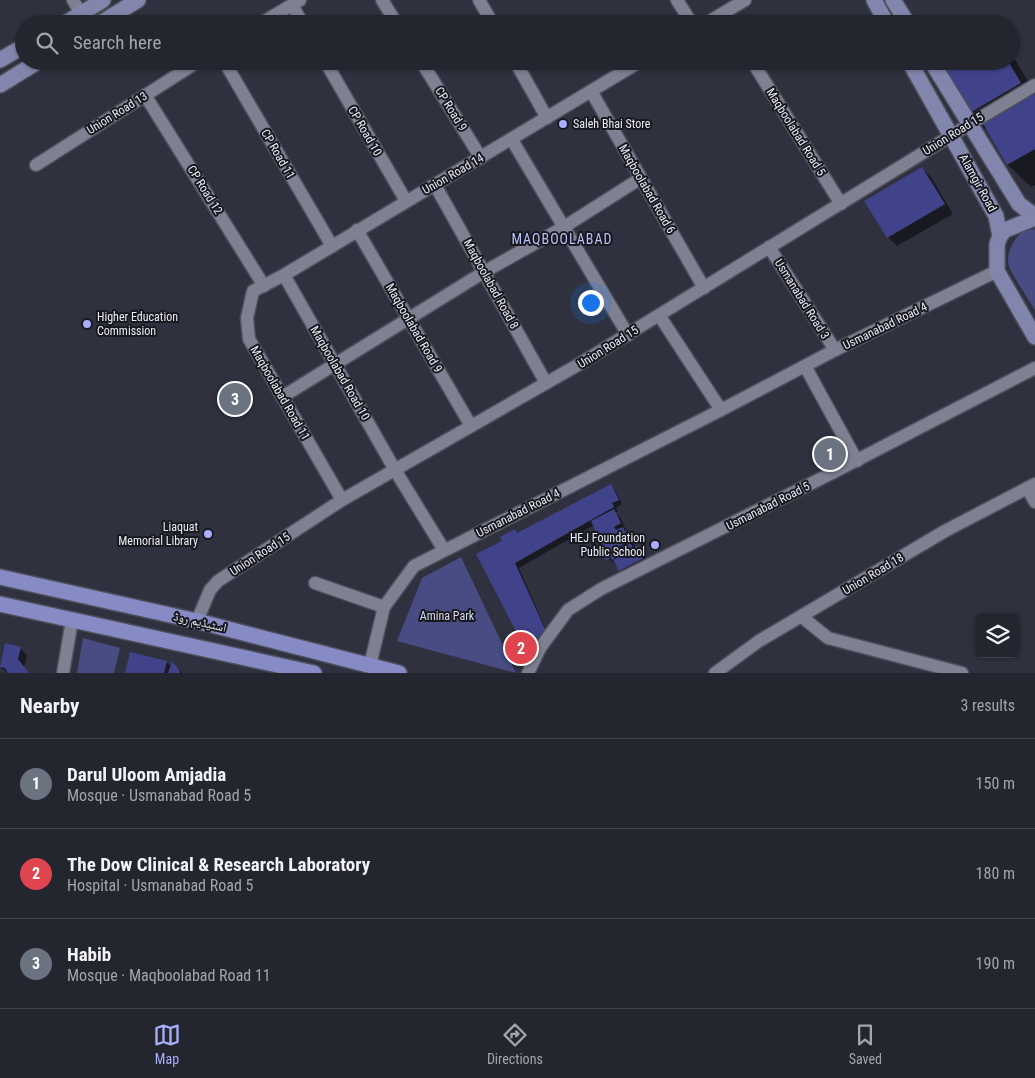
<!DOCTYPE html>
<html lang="en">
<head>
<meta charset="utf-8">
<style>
  body { margin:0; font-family:"Roboto Condensed","Noto Naskh Arabic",sans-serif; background:#2b2d37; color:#f1f3f6 }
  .controls { position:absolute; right:15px; bottom:15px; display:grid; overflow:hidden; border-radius:8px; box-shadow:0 1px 4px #0004 }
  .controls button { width:45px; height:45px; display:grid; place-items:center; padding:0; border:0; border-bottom:1px solid #40424b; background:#23252f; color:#f1f3f6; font:25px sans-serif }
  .you { position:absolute; left:590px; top:302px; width:18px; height:18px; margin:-12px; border:4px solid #fff; border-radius:50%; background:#1a73e8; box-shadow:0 0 0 8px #1a73e833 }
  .badge { display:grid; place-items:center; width:32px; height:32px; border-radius:50%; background:#a8b0fc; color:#fff; font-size:16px; font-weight:700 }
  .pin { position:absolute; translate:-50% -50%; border:2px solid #fff; box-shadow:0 1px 5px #0006 }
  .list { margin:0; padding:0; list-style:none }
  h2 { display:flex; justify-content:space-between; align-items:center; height:65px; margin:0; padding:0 20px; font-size:21px }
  h2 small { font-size:16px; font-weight:400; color:#a3a5aa }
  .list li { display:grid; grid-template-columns:32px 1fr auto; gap:15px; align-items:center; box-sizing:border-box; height:90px; padding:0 20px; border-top:1px solid #40424b }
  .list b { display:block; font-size:19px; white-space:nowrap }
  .list p { margin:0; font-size:16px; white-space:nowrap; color:#a3a5aa }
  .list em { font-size:16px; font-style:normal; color:#a3a5aa }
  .icon { flex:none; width:28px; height:28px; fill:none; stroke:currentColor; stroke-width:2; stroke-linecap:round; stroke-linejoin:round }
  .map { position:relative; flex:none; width:1035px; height:673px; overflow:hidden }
  .search { position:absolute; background:#23252f; box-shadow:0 1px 4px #0004; left:15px; right:15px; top:15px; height:55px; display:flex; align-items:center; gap:12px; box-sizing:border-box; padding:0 18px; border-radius:28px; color:#a3a5aa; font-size:19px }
  .sheet { height:335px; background:#23252f }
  nav { display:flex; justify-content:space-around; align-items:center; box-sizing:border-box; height:70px; border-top:1px solid #40424b; background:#23252f; font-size:14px; color:#a3a5aa }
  nav a { display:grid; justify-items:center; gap:2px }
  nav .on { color:#a8b0fc }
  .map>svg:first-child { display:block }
  .park { fill:#484c83 }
  .shadow { fill:#0007 }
  .building { fill:#404389 }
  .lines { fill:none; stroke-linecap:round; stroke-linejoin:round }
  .street-casing { stroke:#4e4f5b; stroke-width:15 }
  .secondary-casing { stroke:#4e4f5b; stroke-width:18 }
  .primary-casing { stroke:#4e4f5b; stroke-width:18 }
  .street { stroke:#7f8192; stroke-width:12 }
  .secondary { stroke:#8286ac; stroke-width:15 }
  .primary { stroke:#868bc6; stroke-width:15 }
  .poi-dot { fill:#a8b0fc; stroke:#181920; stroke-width:2 }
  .labels { text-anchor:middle; stroke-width:4; stroke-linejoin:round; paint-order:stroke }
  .street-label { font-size:12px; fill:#e9ebf4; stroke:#181920 }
  .poi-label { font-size:12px; fill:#e9ebf4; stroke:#181920; text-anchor:start }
  .park-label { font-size:12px; fill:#d7daef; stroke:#181920 }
  .neighbourhood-label { font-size:14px; letter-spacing:1px; fill:#b8c0f8; stroke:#181920 }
</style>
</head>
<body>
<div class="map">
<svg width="1035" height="673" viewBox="0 0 1035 673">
  <rect width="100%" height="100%" fill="#2f313f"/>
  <g class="park">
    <path d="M1035,229V310C1030,301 1008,270 1008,262C1008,249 1014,240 1022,231Z"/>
    <path d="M461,557L516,673L397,641L422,578Z"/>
    <path d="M83,638L120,648L114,673H77Z"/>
  </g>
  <g class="shadow">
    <path d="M1011,56L1016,61L1035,93V185L1031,187L1008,165L991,135L969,113L955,61H1011Z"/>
    <path d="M922,168L931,177L953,214L897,246L888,237Z"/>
    <path d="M610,486L615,490L622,504L616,508L618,511L615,513L620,517L626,530L625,531L629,535L636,548L637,547L644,554L649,565L627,577L616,563L615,564L608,558V552L594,525L519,568L546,630L541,648L503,541L515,530L518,534Z"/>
    <path d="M20,648L27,655L24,667L29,673H7L1,667Z"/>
    <path d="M166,662L172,667L173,663L182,673H126Z"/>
  </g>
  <g class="building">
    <path d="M953,61H1008L1021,83L968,114L941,68Z"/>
    <path d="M1033,92L1035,95V149L1007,165L982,122Z"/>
    <path d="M922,167L945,204L887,238L864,201Z"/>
    <path d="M611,484L619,500L612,503L614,507L515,563L545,629L564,607L531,660L476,554L502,541L500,537L515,529L517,533Z"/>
    <path d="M614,509L621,523L614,527L616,530L623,527L630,541L620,546L619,544L623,553L612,560L609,554L610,558L606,560L602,552L604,550L602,547L603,546L591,521Z"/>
    <path d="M630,542L633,548L637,546L644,558L619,571L613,560L624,554L621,547Z"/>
    <path d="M5,643L21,647L18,659L29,673H8L5,668L0,667Z"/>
    <path d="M130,652L167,661L164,673H125Z"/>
    <path d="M172,661L179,670L180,673H168Z"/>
  </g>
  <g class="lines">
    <g class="street-casing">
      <g id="street">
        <path d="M73,0L87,24"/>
        <path d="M382,0L397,24"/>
        <path d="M479,0L493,24"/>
        <path d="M677,0L692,24"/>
        <path d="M292,5L303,24"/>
        <path d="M260,24L300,0"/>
        <path d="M705,24L745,0"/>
        <path d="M224,61L332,246"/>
        <path d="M325,61L406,201"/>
        <path d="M421,61L481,158"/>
        <path d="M515,61L547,118"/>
        <path d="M752,61L841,204"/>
        <path d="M591,91L704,288"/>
        <path d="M145,95L264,286"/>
        <path d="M512,140L628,335"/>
        <path d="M36,165L199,61"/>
        <path d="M435,185L546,383"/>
        <path d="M357,230L471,426"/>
        <path d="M769,247L835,350"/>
        <path d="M284,275L395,470L444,550"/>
        <path d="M659,315L721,410"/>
        <path d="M805,366L857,461"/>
        <path d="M282,397L484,272L564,227L641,178"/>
        <path d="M1027,488L1035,502"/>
        <path d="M342,500L249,339L247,318L253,291L284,275L641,61"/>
        <path d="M315,583L384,607"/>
        <path d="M802,617L828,638L962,673"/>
        <path d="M197,621L210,590L218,581L342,500L576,366L970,124L1035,85"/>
        <path d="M370,665L384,607L414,566L721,410L835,350L997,271"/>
        <path d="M63,673L72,620"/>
        <path d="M528,673L540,648L568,610L601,589L834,472L1035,368"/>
        <path d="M715,673L759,641L945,531L1035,484"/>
      </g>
    </g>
    <g class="secondary-casing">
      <g id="secondary">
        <path d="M874,0L887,24"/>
        <path d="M893,0L908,24"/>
        <path d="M64,24L103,0"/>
        <path d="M99,24L138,0"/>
        <path d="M0,60L24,46"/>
        <path d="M909,61L996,216L1000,236L997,244V271L1035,337"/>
        <path d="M931,61L1019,204L1035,216"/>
        <path d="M0,85L39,61"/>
        <path d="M1000,236L1005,230L1035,218"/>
      </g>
    </g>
    <g class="primary-casing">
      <g id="primary">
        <path d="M0,577L197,621L399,673"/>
        <path d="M0,604L314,673"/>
      </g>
    </g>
    <use href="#street" class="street"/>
    <use href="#secondary" class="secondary"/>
    <use href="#primary" class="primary"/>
  </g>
  <g class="poi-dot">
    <circle cx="563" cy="124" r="5"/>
    <circle cx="87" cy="324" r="5"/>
    <circle cx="208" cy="534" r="5"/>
    <circle cx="655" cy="545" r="5"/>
  </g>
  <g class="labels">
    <g class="street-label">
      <text transform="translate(451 109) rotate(58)" y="4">CP Road 9</text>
      <text transform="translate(117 113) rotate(-32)" y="4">Union Road 13</text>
      <text transform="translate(365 131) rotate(60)" y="4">CP Road 10</text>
      <text transform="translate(796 132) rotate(58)" y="4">Maqboolabad Road 5</text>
      <text transform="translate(953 134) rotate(-32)" y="4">Union Road 15</text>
      <text transform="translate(278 154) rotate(60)" y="4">CP Road 11</text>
      <text transform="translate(453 174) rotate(-30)" y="4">Union Road 14</text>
      <text transform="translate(978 183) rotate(61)" y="4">Alamgir Road</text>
      <text transform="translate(647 189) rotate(60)" y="4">Maqboolabad Road 6</text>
      <text transform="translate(205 190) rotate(58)" y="4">CP Road 12</text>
      <text transform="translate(491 284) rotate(61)" y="4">Maqboolabad Road 8</text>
      <text transform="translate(802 299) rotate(58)" y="4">Usmanabad Road 3</text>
      <text transform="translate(885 326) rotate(-26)" y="4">Usmanabad Road 4</text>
      <text transform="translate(414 328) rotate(60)" y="4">Maqboolabad Road 9</text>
      <text transform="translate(608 347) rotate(-32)" y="4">Union Road 15</text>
      <text transform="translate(340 373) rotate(60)" y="4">Maqboolabad Road 10</text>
      <text transform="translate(280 393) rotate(60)" y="4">Maqboolabad Road 11</text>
      <text transform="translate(768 506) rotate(-27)" y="4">Usmanabad Road 5</text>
      <text transform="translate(518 513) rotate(-27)" y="4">Usmanabad Road 4</text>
      <text transform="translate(260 554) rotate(-33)" y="4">Union Road 15</text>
      <text transform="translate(873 574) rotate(-31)" y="4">Union Road 18</text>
      <text transform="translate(200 622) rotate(13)" y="4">اسٹیڈیم روڈ</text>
    </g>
    <g class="poi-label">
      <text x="573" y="128">Saleh Bhai Store</text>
      <text x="97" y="321">Higher Education<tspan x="97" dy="14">Commission</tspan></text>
      <text x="198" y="531" text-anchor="end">Liaquat<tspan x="198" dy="14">Memorial Library</tspan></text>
      <text x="645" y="542" text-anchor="end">HEJ Foundation<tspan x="645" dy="14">Public School</tspan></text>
    </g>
    <g class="park-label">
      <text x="447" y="620">Amina Park</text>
    </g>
    <g class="neighbourhood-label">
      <text x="562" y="244">MAQBOOLABAD</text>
    </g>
  </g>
</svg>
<div class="controls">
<button><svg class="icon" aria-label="layers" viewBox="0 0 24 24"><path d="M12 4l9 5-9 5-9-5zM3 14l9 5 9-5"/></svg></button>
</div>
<div class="you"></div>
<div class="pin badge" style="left:830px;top:454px;background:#6b7280">1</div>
<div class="pin badge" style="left:521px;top:648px;background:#e0444e">2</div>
<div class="pin badge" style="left:235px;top:399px;background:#6b7280">3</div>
<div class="search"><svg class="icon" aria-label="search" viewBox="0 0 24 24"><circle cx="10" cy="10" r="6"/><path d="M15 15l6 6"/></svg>Search here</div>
</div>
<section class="sheet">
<h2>Nearby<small>3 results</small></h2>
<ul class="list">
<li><span class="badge" style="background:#6b7280">1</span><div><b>Darul Uloom Amjadia</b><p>Mosque · Usmanabad Road 5</p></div><em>150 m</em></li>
<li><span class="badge" style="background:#e0444e">2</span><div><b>The Dow Clinical &amp; Research Laboratory</b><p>Hospital · Usmanabad Road 5</p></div><em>180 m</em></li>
<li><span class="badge" style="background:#6b7280">3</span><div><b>Habib</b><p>Mosque · Maqboolabad Road 11</p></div><em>190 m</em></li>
</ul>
</section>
<nav>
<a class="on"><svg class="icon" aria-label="map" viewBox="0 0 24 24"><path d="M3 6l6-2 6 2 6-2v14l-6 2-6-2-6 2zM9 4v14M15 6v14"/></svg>Map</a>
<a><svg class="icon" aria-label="directions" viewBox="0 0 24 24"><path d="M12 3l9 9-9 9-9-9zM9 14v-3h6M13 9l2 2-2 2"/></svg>Directions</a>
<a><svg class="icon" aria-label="saved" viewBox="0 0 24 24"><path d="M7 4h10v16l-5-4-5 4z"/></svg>Saved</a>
</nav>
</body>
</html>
